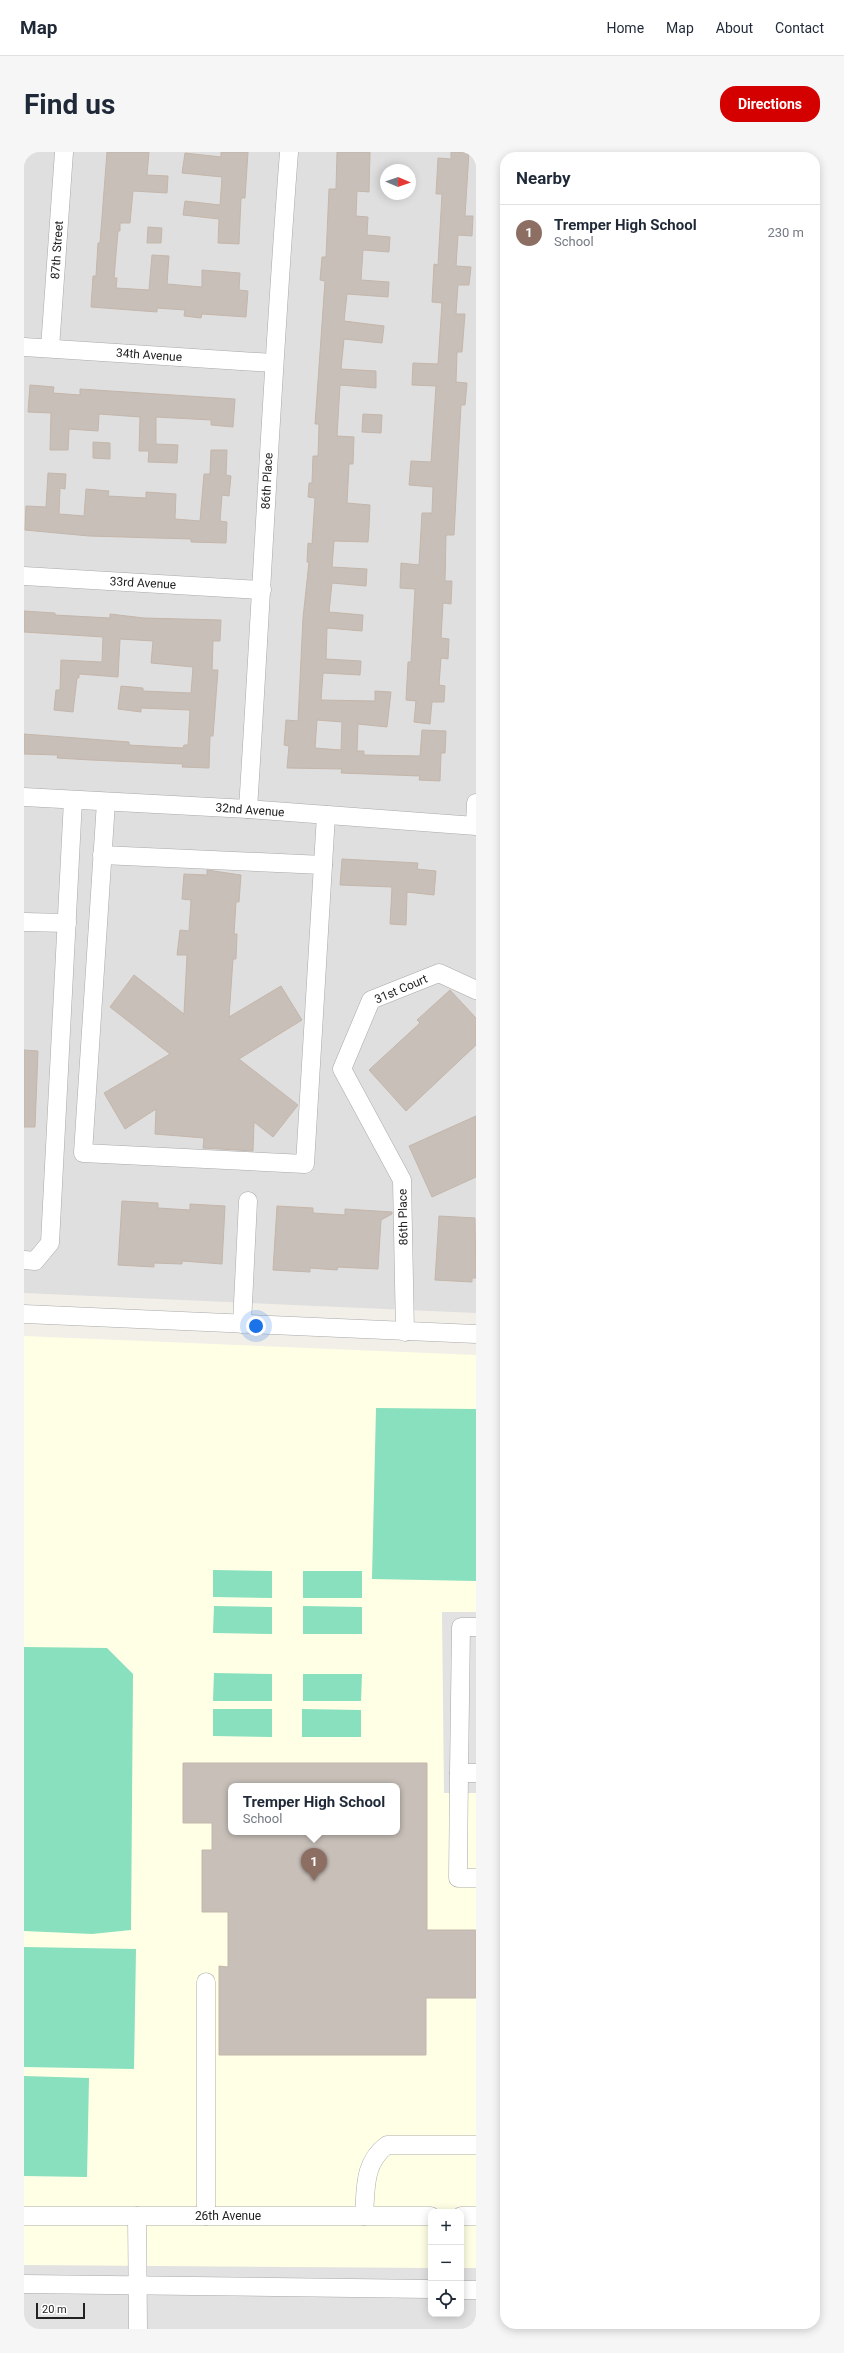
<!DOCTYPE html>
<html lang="en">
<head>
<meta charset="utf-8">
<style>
  body { margin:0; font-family:Roboto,sans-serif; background:#f6f6f7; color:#1f2937 }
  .controls { position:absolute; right:12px; bottom:12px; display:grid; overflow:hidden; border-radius:8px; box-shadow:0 2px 10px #0003 }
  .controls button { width:36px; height:36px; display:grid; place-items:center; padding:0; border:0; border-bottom:1px solid #e0e1e3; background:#fff; color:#1f2937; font:20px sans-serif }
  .compass { position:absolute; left:356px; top:12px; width:36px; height:36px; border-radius:50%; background:#fff; box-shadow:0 2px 10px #0003; rotate:92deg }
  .scale { position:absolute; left:12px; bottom:10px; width:49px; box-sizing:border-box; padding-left:4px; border:2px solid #222; border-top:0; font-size:11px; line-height:14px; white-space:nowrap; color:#222; -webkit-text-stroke:3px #fff; paint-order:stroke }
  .you { position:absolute; left:232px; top:1174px; width:14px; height:14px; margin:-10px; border:3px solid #fff; border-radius:50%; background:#1a73e8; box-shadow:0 0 0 6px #1a73e833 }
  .badge { display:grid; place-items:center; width:26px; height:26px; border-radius:50%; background:#d40000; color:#fff; font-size:13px; font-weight:700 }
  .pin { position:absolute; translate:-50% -33px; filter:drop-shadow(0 1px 2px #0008) }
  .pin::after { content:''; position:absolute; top:21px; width:14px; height:12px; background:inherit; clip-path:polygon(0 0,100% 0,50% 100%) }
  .popup { position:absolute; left:204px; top:1631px; width:172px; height:52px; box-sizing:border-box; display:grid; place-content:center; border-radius:8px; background:#fff; filter:drop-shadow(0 1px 3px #0005); font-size:13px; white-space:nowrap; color:#747a83 }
  .popup b { font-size:15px; color:#1f2937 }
  .popup::after { content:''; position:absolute; left:50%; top:100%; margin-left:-8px; border:8px solid transparent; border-top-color:#fff }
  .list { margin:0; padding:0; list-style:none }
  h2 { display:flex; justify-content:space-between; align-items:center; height:52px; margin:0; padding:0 16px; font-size:17px }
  h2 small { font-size:13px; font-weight:400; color:#747a83 }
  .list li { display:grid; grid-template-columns:26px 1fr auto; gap:12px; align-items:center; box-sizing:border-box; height:56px; padding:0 16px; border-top:1px solid #e0e1e3 }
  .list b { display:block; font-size:15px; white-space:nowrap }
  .list p { margin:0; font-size:13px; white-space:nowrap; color:#747a83 }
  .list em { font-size:13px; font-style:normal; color:#747a83 }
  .icon { flex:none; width:22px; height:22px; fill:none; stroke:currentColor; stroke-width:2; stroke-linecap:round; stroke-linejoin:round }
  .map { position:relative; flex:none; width:452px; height:2177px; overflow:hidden; border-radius:16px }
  header { display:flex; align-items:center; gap:24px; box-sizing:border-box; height:56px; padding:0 20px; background:#fff; border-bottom:1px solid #e0e1e3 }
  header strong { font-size:19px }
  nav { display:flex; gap:22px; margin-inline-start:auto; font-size:14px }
  .intro { display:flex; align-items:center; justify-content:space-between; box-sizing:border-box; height:96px; padding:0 24px }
  h1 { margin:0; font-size:28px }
  .button { padding:10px 18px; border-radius:16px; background:#d40000; color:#fff; font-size:14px; font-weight:700 }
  main { display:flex; gap:24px; padding:0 24px }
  aside { flex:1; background:#fff; border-radius:16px; box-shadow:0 2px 10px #0003 }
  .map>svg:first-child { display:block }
  .residential { fill:#e0dfdf; fill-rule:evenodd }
  .education { fill:#ffffe5; fill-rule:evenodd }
  .pitch { fill:#88e0be }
  .parking { fill:#e2e2e2 }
  .building { fill:#c7bfb8; stroke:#c4b6ab; fill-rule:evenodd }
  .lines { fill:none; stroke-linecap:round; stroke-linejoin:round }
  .minor-casing { stroke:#a9a9a9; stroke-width:19 }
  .minor { stroke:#fff; stroke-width:18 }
  .labels { text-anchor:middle; stroke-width:3; stroke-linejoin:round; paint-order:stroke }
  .street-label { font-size:12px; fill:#222; stroke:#fff }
</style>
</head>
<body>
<header>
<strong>Map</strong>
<nav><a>Home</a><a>Map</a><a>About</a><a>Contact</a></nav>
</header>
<div class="intro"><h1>Find us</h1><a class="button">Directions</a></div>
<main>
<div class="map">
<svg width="452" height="2177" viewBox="0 0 452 2177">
  <rect width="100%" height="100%" fill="#f2efe9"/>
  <path class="residential" d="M0,0H452V1161L0,1141ZM362,18H386V42H362Z"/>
  <path class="education" d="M0,1184L452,1203V2177H0ZM207,1634H373V1680H207ZM407,2060H437V2162H407Z"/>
  <g class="pitch">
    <path d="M352,1256L452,1257V1429L348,1427Z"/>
    <path d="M189,1418L248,1419V1446L189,1445Z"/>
    <rect x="279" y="1419" width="59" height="27"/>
    <path d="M190,1454L248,1455V1482L189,1481Z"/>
    <path d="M279,1454L338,1455V1482H279Z"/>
    <path d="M0,1495L83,1496L109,1522L107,1778L68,1782L0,1779Z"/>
    <path d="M190,1521L248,1522V1549H189Z"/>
    <path d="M279,1522H338L337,1549H279Z"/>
    <path d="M189,1557H248V1585L189,1584Z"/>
    <path d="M278,1557L337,1558V1585H278Z"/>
    <path d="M0,1795L112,1797L110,1917L0,1915Z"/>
    <path d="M0,1924L65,1926L63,2025L0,2024Z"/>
  </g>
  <g class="parking">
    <path d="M418,1460H452V1641H420Z"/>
    <path d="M0,2113L407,2116V2162H437V2116H452V2177H0Z"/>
  </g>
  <g class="building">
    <path d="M83,0H125L123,23L144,24L143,41L109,39L106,71H96V79H94L90,126H93L92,136L125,138L128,103L145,104L143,132L178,135V118L216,121L215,138L224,139L222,165L178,162L177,166L160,164L161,158L133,156V160L67,155L69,124H72L74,91H76Z"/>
    <path d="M197,0H224L221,46H217L215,92L194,91L195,67L159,63L161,49L196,53L198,25L158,21L161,1L197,5Z"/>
    <path d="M313,0H346L345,40L333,39L332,64L344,65L343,83L366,85L365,100L339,98L337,128L365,130L364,145L323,142L320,169L360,174L358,191L320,187L317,217L352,219V236L316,233L313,284L330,285L329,312H325L323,351L346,353L345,375L344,390L310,389L308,415L343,417L342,434L308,431L305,460L339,463L338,479L303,476L302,507L337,509L336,523L299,521L297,548L351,549V539L367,540L363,575L334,572L333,599H340V603L396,604L398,578L422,579L421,601H417L416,629L395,628L396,624L317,621L318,617L263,616L265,594L260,593L262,568L274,569L279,466L285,410H283L284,391L288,392L291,346L284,345L285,331H288L289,304H294L295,272H291L301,129L296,128L298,105H302L305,37H312ZM293,568L318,570L317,598L291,596Z"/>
    <path d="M427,0H445L441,64H449L448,84L434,83L432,114L447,115L445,133H434L432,162H441L438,200H433L432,230L443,231L441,253H437L430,383H422L421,429H428L427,452L419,451L417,486L425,487L424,507L417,506L415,533L421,534L420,550H408L406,572L390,570L392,549L382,548L384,510H387L391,437L376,436L377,411L395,413L398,361H408L409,335L385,333L387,309L407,310L412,234L388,233L389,211L414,212L418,151L408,150L410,112L414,113L418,42H412L414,6L427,7Z"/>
    <path d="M124,75L138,76L137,91H123Z"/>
    <path d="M6,233L30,235L29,241L56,243V237L211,247L209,275L187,273V268L132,265V292L154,293L153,311L124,310L125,299H115L116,265L75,262L74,279L45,277L44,298H26L27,261L4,260Z"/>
    <path d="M339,262L358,263L357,281L338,280Z"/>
    <path d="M69,290L86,291V307L69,306Z"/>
    <path d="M187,298H203L202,323L207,324L205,344L198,343L196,369L203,370L202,391L167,390V387L65,384L1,378L2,354L22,355L24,321L42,322L41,337L36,336L35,362L60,364L62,337L85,339L84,344L122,346V340L152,342L151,367L176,369L180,322H186Z"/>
    <path d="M0,459L31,461V463L86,466V462L120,466L197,468L196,489H189L188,518H194L189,584H186L185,616L158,615L159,612L67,608L33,606L34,603L0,602V582L105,590V593L159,596L160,593H164L166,558L117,556V560L94,557L97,534L119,536V539L167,541L169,515L127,511L129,489L96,487L94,525L55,522V526H53L49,560L30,558L32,538H36L37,508L78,510L79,485L0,480Z"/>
    <path d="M318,707L394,711L393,717L412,719L410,743L383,740L382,773L366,772L368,735L316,733Z"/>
    <path d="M183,718L217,723L215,750H212L210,782H213L212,807H209L205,865L257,834L278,868L215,907L274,953L249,985L230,970L229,999L179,996L180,986L131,982L132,957L101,977L80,941L146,902L86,855L110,823L160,862L163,803H153L156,778L165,779L167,748L158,747L160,722L183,723Z"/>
    <path d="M426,838L452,866V893L382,959L345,918L396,871L393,868Z"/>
    <path d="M0,898L14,899L11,975H0Z"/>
    <path d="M452,964V1025L408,1045L385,994Z"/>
    <path d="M98,1049L134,1051V1056L166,1058V1052L201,1054L198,1112L158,1109V1112L130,1111V1115L94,1113Z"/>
    <path d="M253,1054L289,1056V1061L321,1063V1057L368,1060V1062L357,1068L354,1117L314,1115L313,1118L286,1116V1120L249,1118Z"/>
    <path d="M415,1064L451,1066L452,1126H448V1130L411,1128Z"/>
    <path d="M159,1611H403V1778H452V1846H402V1903H195V1814L204,1815V1760H178V1698H188V1671H159ZM207,1634H373V1680H207Z"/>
  </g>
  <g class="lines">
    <g class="minor-casing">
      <g id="minor">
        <path d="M0,195L249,211"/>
        <path d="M26,196L40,0"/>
        <path d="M0,424L238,438"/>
        <path d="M0,645L224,657L452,674"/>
        <path d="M82,650L59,1001L281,1012L302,663"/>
        <path d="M224,657C238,438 248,219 265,0"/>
        <path d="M451,673L452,651"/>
        <path d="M78,703L299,713"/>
        <path d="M0,770L43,771"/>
        <path d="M0,1108L11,1109L26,1091L49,648"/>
        <path d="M0,1162L452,1182"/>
        <path d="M218,1172L224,1049"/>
        <path d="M381,1180L378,1028L318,917L347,848L415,821L452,838"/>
        <path d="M452,1475H437L435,1621H452"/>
        <path d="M435,1621L434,1726H452"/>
        <path d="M0,2064H407"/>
        <path d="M113,2064L114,2177"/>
        <path d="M182,2064V1830"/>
        <path d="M340,2064C342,2037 339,2011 363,1993H452"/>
        <path d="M437,2064H452"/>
        <path d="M0,2132L407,2137"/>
        <path d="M437,2138H452"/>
      </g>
    </g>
    <use href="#minor" class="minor"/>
  </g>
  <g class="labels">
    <g class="street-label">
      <text transform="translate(33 98) rotate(-86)" y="4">87th Street</text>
      <text transform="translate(125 203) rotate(4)" y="4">34th Avenue</text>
      <text transform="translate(243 329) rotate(-87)" y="4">86th Place</text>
      <text transform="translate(119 431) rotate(3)" y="4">33rd Avenue</text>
      <text transform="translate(226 658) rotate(4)" y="4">32nd Avenue</text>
      <text transform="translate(377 837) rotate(-23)" y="4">31st Court</text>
      <text transform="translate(379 1065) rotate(-91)" y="4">86th Place</text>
      <text x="204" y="2068">26th Avenue</text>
    </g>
  </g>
</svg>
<div class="controls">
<button>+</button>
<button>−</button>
<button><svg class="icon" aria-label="locate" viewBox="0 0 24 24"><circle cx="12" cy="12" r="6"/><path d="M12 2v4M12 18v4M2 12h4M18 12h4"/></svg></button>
</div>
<svg class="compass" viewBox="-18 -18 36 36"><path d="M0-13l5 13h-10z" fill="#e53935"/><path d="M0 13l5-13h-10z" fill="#747a83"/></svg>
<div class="scale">20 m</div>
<div class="you"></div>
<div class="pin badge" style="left:290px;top:1729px;background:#8d6e63">1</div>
<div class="popup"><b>Tremper High School</b>School</div>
</div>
<aside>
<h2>Nearby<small></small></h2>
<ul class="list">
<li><span class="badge" style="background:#8d6e63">1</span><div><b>Tremper High School</b><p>School</p></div><em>230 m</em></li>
</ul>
</aside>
</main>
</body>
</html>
